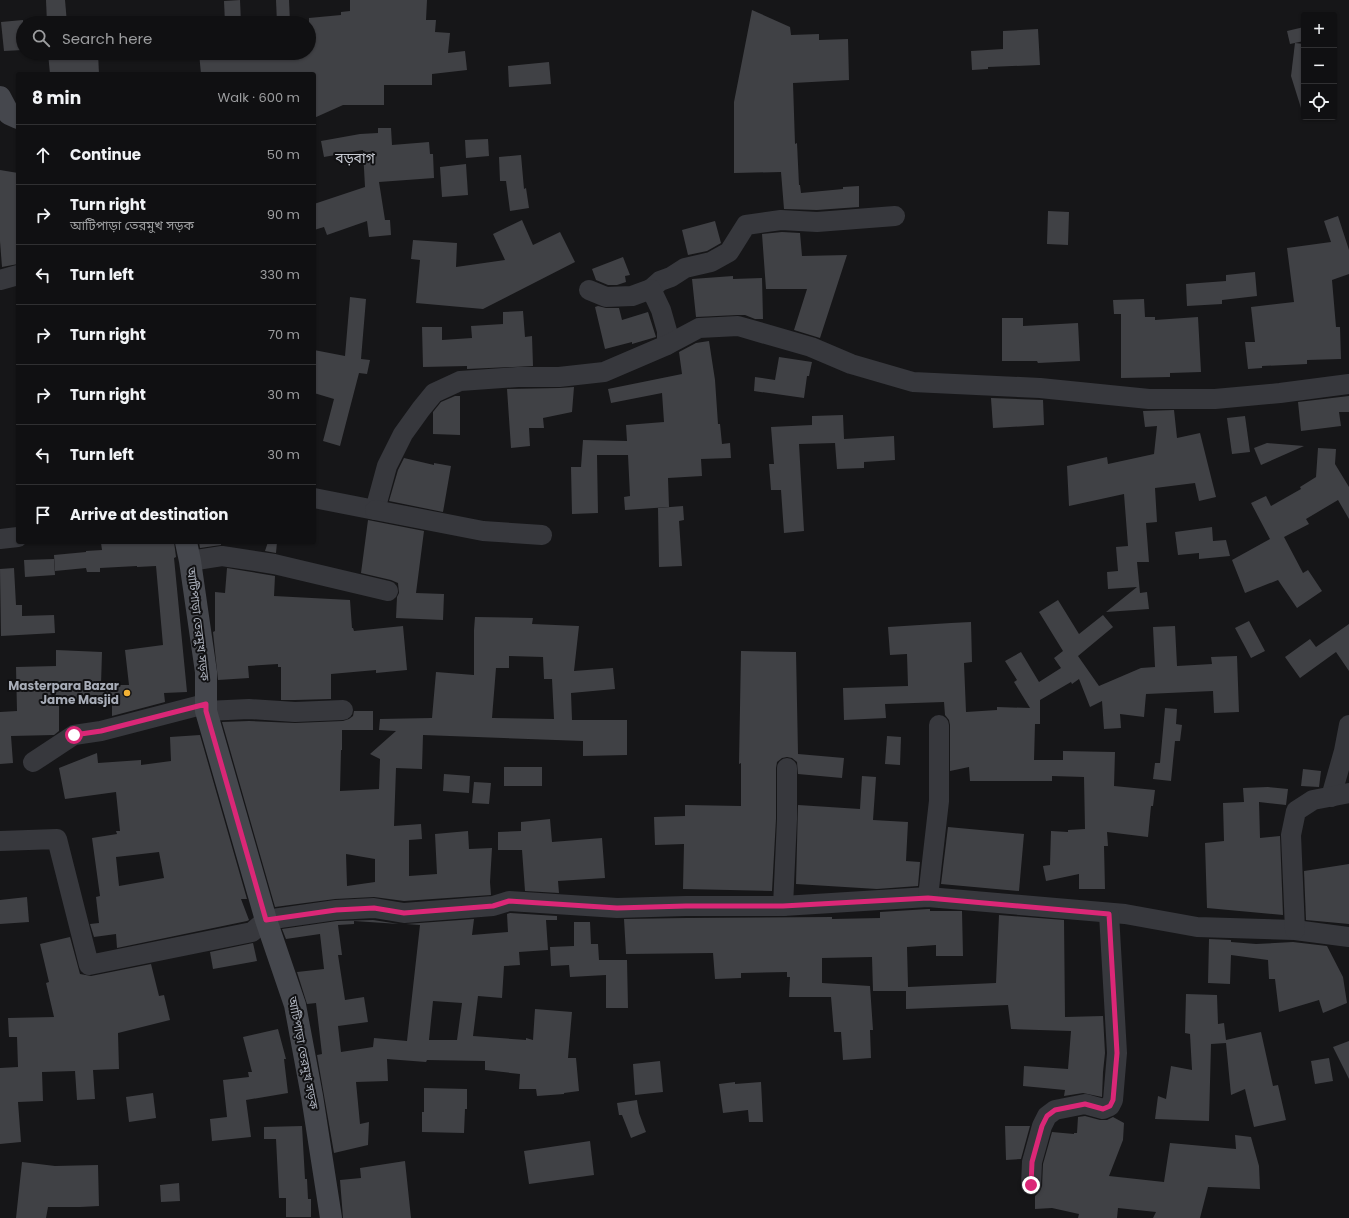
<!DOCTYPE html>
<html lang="en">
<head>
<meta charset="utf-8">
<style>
  body { margin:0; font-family:Poppins,"Noto Sans Bengali",sans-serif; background:#1e1e20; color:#f1f3f6 }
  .controls { position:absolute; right:12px; top:12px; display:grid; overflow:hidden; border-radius:4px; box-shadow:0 1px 3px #0004 }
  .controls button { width:36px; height:36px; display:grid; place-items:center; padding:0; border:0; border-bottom:1px solid #303032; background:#101012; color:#f1f3f6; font:20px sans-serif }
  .stop { position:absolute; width:12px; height:12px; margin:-9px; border:3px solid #db2777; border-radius:50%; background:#fff }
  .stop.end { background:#db2777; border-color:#fff; box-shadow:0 1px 4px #0008 }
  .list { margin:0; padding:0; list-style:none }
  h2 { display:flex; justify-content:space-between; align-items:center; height:52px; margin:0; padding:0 16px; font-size:17px }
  h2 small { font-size:13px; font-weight:400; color:#9c9d9f }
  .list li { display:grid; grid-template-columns:26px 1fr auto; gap:12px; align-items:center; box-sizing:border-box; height:60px; padding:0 16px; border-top:1px solid #303032 }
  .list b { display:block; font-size:15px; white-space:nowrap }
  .list p { margin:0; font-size:13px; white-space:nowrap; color:#9c9d9f }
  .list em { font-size:13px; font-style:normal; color:#9c9d9f }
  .icon { flex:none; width:22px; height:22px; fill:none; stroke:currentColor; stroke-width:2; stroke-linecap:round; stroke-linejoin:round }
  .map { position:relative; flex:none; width:1349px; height:1218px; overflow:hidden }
  .search { position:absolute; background:#101012; box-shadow:0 1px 3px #0004; left:16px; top:16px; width:300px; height:44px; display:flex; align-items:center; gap:10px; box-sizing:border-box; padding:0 14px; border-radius:22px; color:#9c9d9f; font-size:15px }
  .panel { position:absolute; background:#101012; box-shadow:0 1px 3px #0004; left:16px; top:72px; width:300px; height:472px; border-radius:4px }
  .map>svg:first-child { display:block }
  .building { fill:#404145; fill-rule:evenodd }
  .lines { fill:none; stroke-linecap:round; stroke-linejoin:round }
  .street { stroke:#37383d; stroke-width:20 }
  .secondary { stroke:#45474d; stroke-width:22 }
  .route { stroke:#db2777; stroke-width:5 }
  .poi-dot { fill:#f2b134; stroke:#111113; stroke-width:1.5 }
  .labels { text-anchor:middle; stroke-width:4; stroke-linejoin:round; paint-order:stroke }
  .street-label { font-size:12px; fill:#a8adb8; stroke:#111113 }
  .poi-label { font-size:12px; font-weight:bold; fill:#a8adb8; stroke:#111113; text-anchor:end }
  .quarter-label { font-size:14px; fill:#c9ccd4; stroke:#111113 }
</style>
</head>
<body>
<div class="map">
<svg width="1349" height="1218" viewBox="0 0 1349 1218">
  <rect width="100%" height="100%" fill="#161618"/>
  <g class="building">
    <path d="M46,0H65L67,23H47Z"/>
    <path d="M240,0L241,23H225L224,1Z"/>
    <path d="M276,0H289L290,23H277Z"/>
    <path d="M350,0H427L426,20H436L435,32L450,33L448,53L465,51L467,70L432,74V85H384V105H343L314,118V74H201L199,53H309V18L341,15V12L350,11Z"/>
    <path d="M752,10L790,27L791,35L819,34V40L848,39L849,80L793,83L795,144L797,143L799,185H800L801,193L843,189V187L859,186V207L817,210L784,209L781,172L734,173V102Z"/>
    <path d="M23,20V50L4,51L1,22Z"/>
    <path d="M1304,27V41L1290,44L1287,31Z"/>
    <path d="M1038,29L1040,65L988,67V69L972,70L971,51L1003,49V31Z"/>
    <path d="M1295,43L1304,44V107L1301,108L1291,76Z"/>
    <path d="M48,53H98L99,74H50Z"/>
    <path d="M549,62L551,84L509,87L508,66Z"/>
    <path d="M378,128H391L392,145L429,142L430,154H433L434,178L379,182L385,220H390L391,235L369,237L367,221L327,235L324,227L314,230V204L365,187L363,150L324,157L321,141L360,134L378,133Z"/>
    <path d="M488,139L489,156L466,158L465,140Z"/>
    <path d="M521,155L524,189L526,188L529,208L510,211L506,181H500L499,157Z"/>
    <path d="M466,164L468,195L442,197L440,167Z"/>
    <path d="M0,170L18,173V264L2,267L0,241Z"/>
    <path d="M1048,211L1069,212L1068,245L1047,244Z"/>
    <path d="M1338,216L1349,250V274L1332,280L1336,327H1340L1341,359L1307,360V364L1262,366V368L1248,369L1245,342H1255L1251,307L1294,302L1287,248L1331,242L1324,221Z"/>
    <path d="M522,220L533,245L560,232L575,262L483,309L416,303L420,260L411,259L413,240L457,243L456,267L505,260L493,234Z"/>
    <path d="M715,221L721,243L707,251L688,255L682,230Z"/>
    <path d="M782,232L800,233L802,256L847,255L820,338L794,330L807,289H766L762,234Z"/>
    <path d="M623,257L630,275L625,276L626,282L617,285H608L596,280L592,269Z"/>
    <path d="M1255,272L1257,296L1222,300V304L1187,306L1186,284L1226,281V275Z"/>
    <path d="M733,276V279L762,278L763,319H755L745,315H738L696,317L692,279Z"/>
    <path d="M350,297L366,299L361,359L370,360L367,374L359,373L340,446L323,441L334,399L314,393V350L345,356Z"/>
    <path d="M1144,299L1145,317H1155V320L1198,317L1201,372L1170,373V377L1121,378V314H1114L1113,300Z"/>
    <path d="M598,306L606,308H619L622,320L648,312L656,337L632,344V342L605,349L595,307Z"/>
    <path d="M523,311L525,337L532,336L533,366L467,369V366L423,367L422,327H442V340L472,338L471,326L503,324V312Z"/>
    <path d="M1002,318H1023V326L1078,323L1080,361L1038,363L1037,361H1002Z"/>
    <path d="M709,341L715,380L718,424H720L722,444L730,443L731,458L701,459L702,476L668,478L669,507L625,510L624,497L630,496L628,455H597L598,513L572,514L571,467H581L583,440L627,441L626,425L664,422L662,393L611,403L608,389L682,374L679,352L696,343Z"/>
    <path d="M779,357L812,362L809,376H807L804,398L754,391L755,377L775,380Z"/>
    <path d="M574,387L572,412L543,418L544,428H529L530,446L511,448L507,389L559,388Z"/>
    <path d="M455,396H460V435L433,434V412L441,402Z"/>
    <path d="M1349,396V412H1339L1341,426L1301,431L1298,402Z"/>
    <path d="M991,398L1043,400L1044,425L993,428Z"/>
    <path d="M1174,410L1177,438L1200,433L1216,497L1199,501L1195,483L1155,488L1157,522L1146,523L1149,562H1137L1140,593L1147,592L1149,609L1106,612L1137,587L1108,589L1107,572L1118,571L1116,547L1128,546L1124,494L1069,506L1067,466L1107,457L1108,464L1154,454L1157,426L1145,427L1143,411Z"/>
    <path d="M843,415L844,439L894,436L895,460L864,462V468L837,469L835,443L799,444L804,531L784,533L781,490H771L769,464H774L771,427L812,425V416Z"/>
    <path d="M1245,416L1250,452L1232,454L1227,418Z"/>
    <path d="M1267,443L1304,446L1261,465L1254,448Z"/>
    <path d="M1318,448L1336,449L1335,464L1349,487V519L1338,500L1306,519L1309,524L1284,537L1303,573L1308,570L1322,591L1297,608L1278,580L1245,593L1232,560L1270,539L1251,503L1266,496L1271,506L1301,489L1300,487L1316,477Z"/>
    <path d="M404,458L434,465V463L451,466L443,512L389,501L398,470Z"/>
    <path d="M683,506L684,520L679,521L682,566L659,567L658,508Z"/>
    <path d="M368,520L424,531L416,593L444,594L443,620L396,618L397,597L399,593L398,583L391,580L361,573Z"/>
    <path d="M1212,527L1213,541L1226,540L1230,556L1199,559V553L1178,555L1175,532Z"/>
    <path d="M118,542H174L176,557L174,558L187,692L164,693L165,702L112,716V699L59,702V731L54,735L11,736L13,763L0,764V712L17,711L16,667L56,666V650L102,652L101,685H129L125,650L163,645L156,566L137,567V566L100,568V572H87L86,568L55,571L54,555L86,552V551L102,550L101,543Z"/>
    <path d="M199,542H221V545L200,548Z"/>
    <path d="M268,542H277L276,553L265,551Z"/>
    <path d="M54,559L55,575L25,577L24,560Z"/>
    <path d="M14,568L16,605H22V616L54,615L55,633L1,636L0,569Z"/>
    <path d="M227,568L275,576L274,596L350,600L352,628H353L354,631L403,626L407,670L376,673V670L331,674V699L295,700H281V667H278V664L248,666L249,678L218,680L213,632L215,631V592L225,593Z"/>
    <path d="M1058,600L1079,634L1103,615L1113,627L1078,656L1099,686L1141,668L1155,667L1153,627L1175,626L1177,666L1212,664L1211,657L1237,656L1239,712L1214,713L1213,691L1146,694L1144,717L1120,714L1121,728L1104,729L1102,701L1090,707L1079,679L1072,684L1071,682L1040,700V724H1035L1034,760H1063V751L1115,752L1114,786L1155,790L1153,806H1151L1148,837L1107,832L1108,846H1104L1105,889H1079V874L1046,881L1043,866L1050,865L1051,831L1068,832V830L1085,829L1084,777L1052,776V781H970L969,767L950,771V725L949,720L945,715L944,702L885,704L886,718L844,720L843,688L908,686L907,654L890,655L888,627L951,623L971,622L972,662L964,663L966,712L997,710V707L1030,708L1014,682L1017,680L1005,661L1021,652L1039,682L1061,668L1054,658L1063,651L1039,612Z"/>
    <path d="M475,617L533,618L532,624L579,626L574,671L613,668L615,689L571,693L572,720H627V755L583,756V741L423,735L422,769L396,768L394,826L421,824L422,839L409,840V876L437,874L435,834L468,831L469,849L492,848L490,882L491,895L404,901L374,897L335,899L275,907L222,722L249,721L295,723L343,721L349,719L353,716L354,711H373V730H342V750H341L340,791L379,789L380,759L370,754L396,731L379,730L380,719L432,718L436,672L474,675V630ZM509,656L543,657L544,679H552L554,719L492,718L496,668H509ZM346,854L375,859V882L347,886Z"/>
    <path d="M1249,621L1265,651L1251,658L1235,628Z"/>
    <path d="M1349,624V671L1336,652L1300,678L1285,657L1310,639L1316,647Z"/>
    <path d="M741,651L796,652L798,754L844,758L842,778L798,774L797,762L792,758L787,757L782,758L777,762L776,768V819L772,891L683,889L684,844L655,845L654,817L685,816V805L741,806V763L739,764Z"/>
    <path d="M1165,708L1177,709L1176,724L1182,725L1180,741H1175L1171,781L1153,779L1155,763H1160Z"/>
    <path d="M200,735L247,899H241L249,920L247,921L117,948L116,934L94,937L90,924L99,923L96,897L100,896L92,838L117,834L116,831H120L116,792L65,799L59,768L97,753L98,763L141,760V765L171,761L170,737ZM159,852L164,878L119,886L116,857Z"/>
    <path d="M887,736L901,737L900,765L885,764Z"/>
    <rect x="504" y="767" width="38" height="19"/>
    <path d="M1303,769L1321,771L1319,787L1301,786Z"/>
    <path d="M444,774L470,776L469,793L443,791Z"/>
    <path d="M862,776L876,777L873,820L908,822L906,861L920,862L918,886L877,889L796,884L798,805L860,809Z"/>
    <path d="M474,782L491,783L489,804L472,803Z"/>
    <path d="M1268,787L1288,789L1286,805L1259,802L1260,838L1280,836L1283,915L1207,908L1205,843L1224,841L1223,803L1244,802L1243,788Z"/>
    <path d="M550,819L552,842L602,838L605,878L558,881L559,893L525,891L522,850H498V832L521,831V822Z"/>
    <path d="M948,827L1024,834L1019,891L941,884Z"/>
    <path d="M1349,864V924L1306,920L1304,871Z"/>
    <path d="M27,897L29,922L0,924V900Z"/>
    <path d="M928,909H930V911H962L963,956H936V945L907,947L908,987L996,983L999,915L1064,920L1065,1017L1103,1016L1105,1053L1103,1072L1102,1097L1083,1093L1064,1096L1065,1090L1023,1086L1024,1066L1068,1069L1071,1031L1011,1029L1008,1005L906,1009V991H873L872,957L822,958V983L870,986L873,1030H870L871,1058L843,1060L841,1032H834L831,997H789L790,977H787V972L741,973V978L715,979L713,953L626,954L624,919L686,918L832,917V919L880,918V912Z"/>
    <path d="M510,913L557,916V920H546L548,950L519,952L520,965L504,966L502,998L478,996L473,1036L526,1040V1038L533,1040L535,1009L572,1012L568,1058H576L579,1091L564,1093V1094L537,1096L536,1089H519L520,1074L485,1070V1061L427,1060L426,1062L387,1059L388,1081L356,1082L360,1124L369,1122L368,1145L334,1153L317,1055L322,1054L316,1003L307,1004L297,972L324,969L320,934L286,939L282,929L337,921L373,920L399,924L354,921V924L338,925L342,955H338L345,1000L364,997L368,1022L338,1026L341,1052L373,1047L374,1038L407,1041L420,925L406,924L474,919L472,935L508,932L507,914ZM433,1001L462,1003L457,1040H429Z"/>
    <path d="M574,922H590L591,944H598L599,960H627L628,1008H606V975L570,977L569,965L551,966L550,947L574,946Z"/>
    <path d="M70,937L80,974L91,976L151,964L159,996L164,995L170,1020L118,1033L119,1069L93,1070L95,1099L77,1100L75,1071L42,1072L43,1101L18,1102L21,1142L0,1144V1068L18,1067L17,1037H9L8,1018L54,1017L46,983L49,982L40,944Z"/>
    <path d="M1209,939L1231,940V942L1256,944L1293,942L1327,946L1343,977L1347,1003L1323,1013L1319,1000L1279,1012L1275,979H1269L1268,960L1231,955L1230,984L1208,983Z"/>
    <path d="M253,943L257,961L213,969L210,952Z"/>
    <path d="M1186,994L1217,995L1218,1024L1224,1023L1226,1040L1261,1032L1273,1086L1278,1085L1286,1120L1254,1127L1245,1089L1231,1095L1226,1043L1211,1044L1209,1121L1155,1119L1158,1096L1166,1099L1171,1066L1192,1070L1190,1034L1185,1033Z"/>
    <path d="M278,1029L286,1059H284L288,1093L246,1100L251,1137L212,1141L210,1119L227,1117L223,1080L249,1077L248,1072H252L243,1037Z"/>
    <path d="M1349,1041V1079L1333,1047Z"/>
    <path d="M1329,1058L1333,1081L1315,1084L1311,1061Z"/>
    <path d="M660,1061L663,1092L635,1095L633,1064Z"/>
    <path d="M735,1082V1084L761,1082L763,1122H749L748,1110L723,1113L719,1084Z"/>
    <path d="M424,1088L467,1089V1109H465L464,1133L422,1132V1112H424Z"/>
    <path d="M153,1093L156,1118L129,1122L126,1097Z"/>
    <path d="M637,1100L639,1113L646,1132L631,1138L622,1115H619L617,1103Z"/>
    <path d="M1085,1116L1100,1120H1107L1113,1117L1124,1123L1123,1140L1109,1176L1164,1182L1170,1143L1236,1149L1235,1135L1251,1137L1259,1166L1260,1189L1208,1187L1200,1218H1153L1156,1212L1118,1208L1117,1218H1078L1079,1214L1052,1208L1035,1209V1196L1040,1191L1042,1186L1043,1164L1052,1132L1074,1134V1133H1077L1078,1117Z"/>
    <path d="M302,1126L305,1179H307L308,1199H311V1217H286V1198H279L276,1139H264V1127Z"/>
    <path d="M1005,1126H1030L1021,1159L1006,1160Z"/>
    <path d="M590,1141L594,1175L529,1184L524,1151Z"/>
    <path d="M405,1161L411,1218H343L340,1180L361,1178L360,1168Z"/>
    <path d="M22,1162L55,1166L98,1165L99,1206L80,1207H48L46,1218H16Z"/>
    <path d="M179,1183L180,1201L161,1202L160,1185Z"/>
  </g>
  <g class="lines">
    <g class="street">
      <path d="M0,280L18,275"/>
      <path d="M651,289L660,281L671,277L685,268L711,262L729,252L746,225L781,220L817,222L895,216"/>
      <path d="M589,290L606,297L632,296L651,289L661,310L667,331V345"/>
      <path d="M314,498L375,510L387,466L403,434L421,409L434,393L460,381L518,377H559L604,372L667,345L699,328L738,326L811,347L851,364L913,382L1040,388L1149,399H1215L1280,393L1349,384"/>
      <path d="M375,510L483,531L542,535"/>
      <path d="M0,539L18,537"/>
      <path d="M190,561L222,556L274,564L388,591"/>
      <path d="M206,711L249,709L295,712L343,710"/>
      <path d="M33,762L74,735L101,731L205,704"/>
      <path d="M1331,797L1344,751L1349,725"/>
      <path d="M0,841L57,839L89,965L252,932L266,920L336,910L374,908L404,913L493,906L509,901L617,908L686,906H783L928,897L1125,914L1197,927L1295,930L1349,937"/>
      <path d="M928,897L939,801V725"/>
      <path d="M783,906L787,819V768"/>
      <path d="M1295,930L1291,835L1296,811L1313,800L1349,793"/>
      <path d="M1031,1185L1032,1162L1042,1126L1047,1116L1055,1110L1085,1104L1103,1109L1110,1106L1113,1100L1117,1053L1109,914"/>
    </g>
    <g class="secondary">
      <path d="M0,97L9,114L18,118"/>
      <path d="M186,542L190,561L206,672V711L266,920L295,1005L312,1096L331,1218"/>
    </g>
  </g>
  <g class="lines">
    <path class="route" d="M74,735L101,731L206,704V711L266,920L336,910L374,908L404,913L493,906L509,901L617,908L686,906H783L928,898L1109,914L1117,1053L1113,1100L1110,1106L1103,1109L1085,1104L1055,1110L1047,1116L1042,1126L1032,1162L1031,1185"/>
  </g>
  <circle class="poi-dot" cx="127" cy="693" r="4"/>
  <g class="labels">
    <g class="street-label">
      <text transform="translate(198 624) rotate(83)" y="4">আটিপাড়া তেরমুখ সড়ক</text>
      <text transform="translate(303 1053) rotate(79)" y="4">আটিপাড়া তেরমুখ সড়ক</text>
    </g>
    <g class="poi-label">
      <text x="119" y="690">Masterpara Bazar<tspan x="119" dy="14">Jame Masjid</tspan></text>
    </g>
    <g class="quarter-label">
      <text x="355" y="163">বড়বাগ</text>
    </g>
  </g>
</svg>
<div class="controls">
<button>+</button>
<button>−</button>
<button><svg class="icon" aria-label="locate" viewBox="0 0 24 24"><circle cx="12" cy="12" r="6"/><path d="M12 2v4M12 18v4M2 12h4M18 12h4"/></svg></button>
</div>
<div class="stop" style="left:74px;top:735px"></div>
<div class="stop end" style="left:1031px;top:1185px"></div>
<div class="search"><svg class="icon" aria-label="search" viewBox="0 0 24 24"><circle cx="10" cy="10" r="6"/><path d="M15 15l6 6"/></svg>Search here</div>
<section class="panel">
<h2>8 min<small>Walk · 600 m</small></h2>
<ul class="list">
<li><svg class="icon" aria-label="ahead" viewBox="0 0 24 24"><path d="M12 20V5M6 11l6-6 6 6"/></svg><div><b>Continue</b></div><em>50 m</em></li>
<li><svg class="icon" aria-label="right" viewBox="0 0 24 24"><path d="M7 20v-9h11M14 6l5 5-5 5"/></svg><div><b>Turn right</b><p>আটিপাড়া তেরমুখ সড়ক</p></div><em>90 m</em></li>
<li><svg class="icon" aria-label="left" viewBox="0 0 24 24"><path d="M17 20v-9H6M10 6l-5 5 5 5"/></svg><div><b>Turn left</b></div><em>330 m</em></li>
<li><svg class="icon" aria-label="right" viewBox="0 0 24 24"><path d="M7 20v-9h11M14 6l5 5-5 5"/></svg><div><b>Turn right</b></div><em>70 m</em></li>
<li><svg class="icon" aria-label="right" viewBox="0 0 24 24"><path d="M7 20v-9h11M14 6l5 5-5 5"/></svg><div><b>Turn right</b></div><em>30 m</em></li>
<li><svg class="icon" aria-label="left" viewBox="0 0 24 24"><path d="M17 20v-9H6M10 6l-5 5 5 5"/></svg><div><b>Turn left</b></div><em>30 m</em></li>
<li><svg class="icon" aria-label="arrive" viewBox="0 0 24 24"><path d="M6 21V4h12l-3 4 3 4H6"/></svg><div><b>Arrive at destination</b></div></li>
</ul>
</section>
</div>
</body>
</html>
